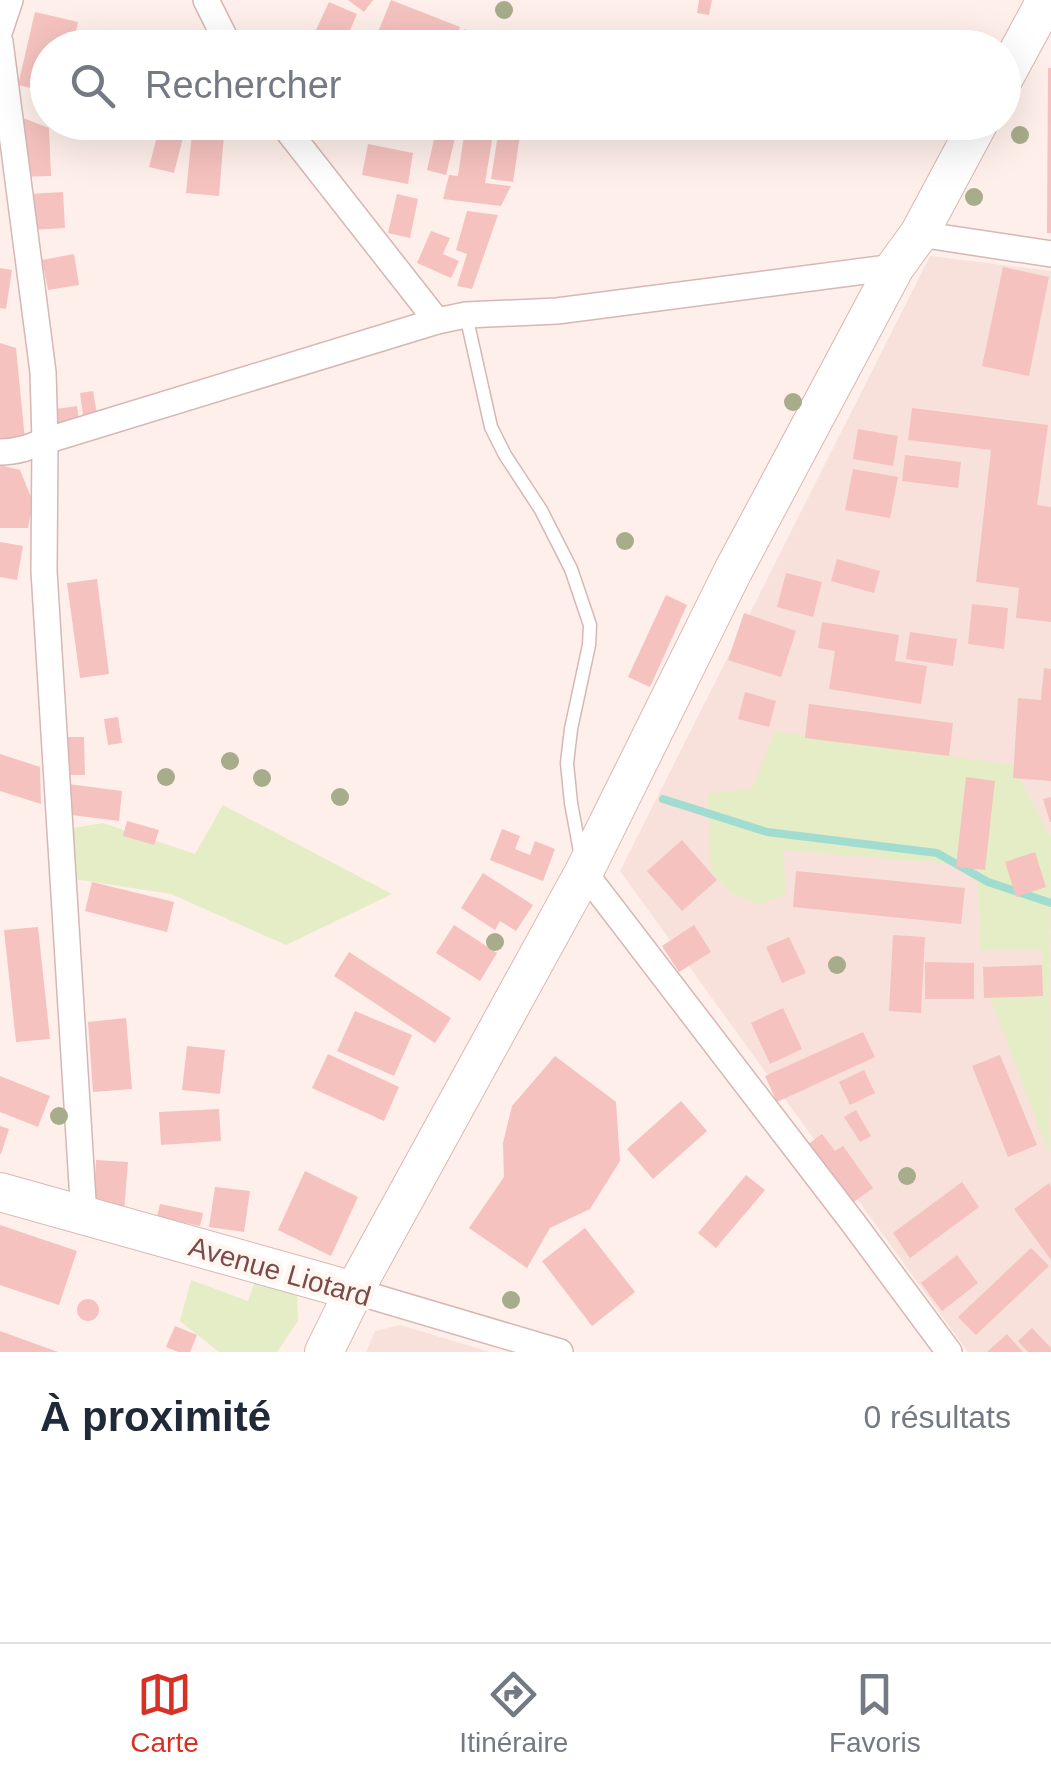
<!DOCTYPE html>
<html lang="fr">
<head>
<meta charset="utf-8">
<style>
  body { margin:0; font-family:Helvetica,sans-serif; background:#f2f2f3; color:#1f2937 }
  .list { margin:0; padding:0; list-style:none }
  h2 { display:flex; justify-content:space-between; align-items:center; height:130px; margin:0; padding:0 40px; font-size:42px }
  h2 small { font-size:32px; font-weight:400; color:#747a83 }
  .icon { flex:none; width:55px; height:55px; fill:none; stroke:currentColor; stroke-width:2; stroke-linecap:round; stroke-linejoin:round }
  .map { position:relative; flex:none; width:1051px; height:1352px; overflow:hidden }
  .search { position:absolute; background:#fff; box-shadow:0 10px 40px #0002; left:30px; right:30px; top:30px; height:110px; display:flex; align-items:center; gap:25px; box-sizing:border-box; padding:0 35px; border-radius:55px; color:#747a83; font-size:38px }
  .sheet { height:290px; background:#fff }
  nav { display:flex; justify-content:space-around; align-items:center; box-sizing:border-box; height:140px; border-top:2px solid #e0e1e3; background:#fff; font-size:28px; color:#747a83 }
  nav a { display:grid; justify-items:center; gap:5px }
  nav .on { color:#d93025 }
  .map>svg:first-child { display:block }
  .residential { fill:#f8e1da }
  .green { fill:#e4edc6 }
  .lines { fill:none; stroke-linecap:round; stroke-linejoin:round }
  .stream { stroke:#a1dcd1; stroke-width:8 }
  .building { fill:#f5c2bf }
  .lane-casing { stroke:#d6b7b3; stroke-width:15 }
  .street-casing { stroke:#d6b7b3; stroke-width:28 }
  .secondary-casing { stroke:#dbb6b2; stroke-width:40 }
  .lane { stroke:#fff; stroke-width:12 }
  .street { stroke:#fff; stroke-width:25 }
  .secondary { stroke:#fff; stroke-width:38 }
  .tree { fill:#a7ac8a }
  .labels { text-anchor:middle; stroke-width:9; stroke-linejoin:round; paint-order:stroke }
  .street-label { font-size:28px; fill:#7b4b4a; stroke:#fff5f1 }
</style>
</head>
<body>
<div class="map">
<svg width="1051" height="1352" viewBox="0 0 1051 1352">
  <rect width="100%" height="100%" fill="#feefea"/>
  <g class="residential">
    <path d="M930,256L1051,271V1352H968L620,871Z"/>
    <path d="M400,1325L490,1352H366L375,1331Z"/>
  </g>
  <g class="green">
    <path d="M775,731L1013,765L1051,838L1049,1154L989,995L1040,984L1042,950H980L977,866L783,850L786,895L758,904L731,893L711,871L708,794L752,788Z"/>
    <path d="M223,805L392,894L286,945L171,894L67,878L59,830L103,823L195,854Z"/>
    <path d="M260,1265L297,1283L298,1321L277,1352H219L180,1321L191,1280L248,1301Z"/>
  </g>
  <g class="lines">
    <path class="stream" d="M663,799L767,832L937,853L988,882L1051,903"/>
  </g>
  <g class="building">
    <path d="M348,0H373L364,12Z"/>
    <path d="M391,0L460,27L452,48L437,45L436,48H388L374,42Z"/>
    <path d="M699,0H712L709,15L697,13Z"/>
    <path d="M329,2L357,14L343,46L315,32Z"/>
    <path d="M35,12L78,22L72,48H48V92L18,85Z"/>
    <path d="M464,29L482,35L478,48H458Z"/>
    <path d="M1048,68H1051V233H1047Z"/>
    <path d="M18,116L49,128L51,176L21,177Z"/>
    <path d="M161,122H187L174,173L149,167Z"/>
    <path d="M193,122H225L219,196L186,193Z"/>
    <path d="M342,122H377L367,138Z"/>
    <path d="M438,122H459L446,175L427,170Z"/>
    <path d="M466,122H495L485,183L511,186L501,206L443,199L449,175L458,176Z"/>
    <path d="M500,122H522L513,182L491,179Z"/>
    <path d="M368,144L413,153L408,184L362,175Z"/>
    <path d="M63,192L65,228L31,230L29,194Z"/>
    <path d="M397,194L418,199L410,238L388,233Z"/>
    <path d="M467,211L498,215L472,289L457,286L467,254L456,250Z"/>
    <path d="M431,231L450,238L443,254L459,261L451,278L417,263Z"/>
    <path d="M74,254L79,285L48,290L42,260Z"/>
    <path d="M1003,267L1049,277L1029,376L982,366Z"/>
    <path d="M0,268L12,270L6,309L0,308Z"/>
    <path d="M0,343L16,348L25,440L0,443Z"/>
    <path d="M93,391L97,414L83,416L80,393Z"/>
    <path d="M77,406L79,421L58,424L56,409Z"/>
    <path d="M912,408L1048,425L1037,505L1051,507V622L1016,618L1019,588L976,582L991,450L908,440Z"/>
    <path d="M858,429L898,436L893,466L853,459Z"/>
    <path d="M905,455L961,462L958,488L902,481Z"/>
    <path d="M0,465L20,470L33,502L28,528H0Z"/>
    <path d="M853,469L898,477L890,518L845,510Z"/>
    <path d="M0,542L23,546L17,580L0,577Z"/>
    <path d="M837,559L880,571L874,593L831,581Z"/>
    <path d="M786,573L822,582L813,617L777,607Z"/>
    <path d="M97,579L109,674L80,678L67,583Z"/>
    <path d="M666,595L687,605L650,687L628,677Z"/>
    <path d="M972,604L1008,608L1004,649L968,644Z"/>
    <path d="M744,613L796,631L781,677L728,660Z"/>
    <path d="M822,622L899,635L895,661L927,666L921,704L829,689L835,651L818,648Z"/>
    <path d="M910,632L957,639L953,666L906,659Z"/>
    <path d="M1044,668L1051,669V781L1013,778L1018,698L1041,700Z"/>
    <path d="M745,692L776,701L769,727L738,719Z"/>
    <path d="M809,704L953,723L949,756L805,738Z"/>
    <path d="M118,717L122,743L108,745L104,719Z"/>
    <path d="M68,737H84L85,775H68Z"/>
    <path d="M0,754L40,767L41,804L0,791Z"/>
    <path d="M966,777L995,781L985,870L956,867Z"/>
    <path d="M68,784L122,791L119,821L64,814Z"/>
    <path d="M1051,797V822H1050L1043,799Z"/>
    <path d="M127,821L159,830L154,845L123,836Z"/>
    <path d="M502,829L520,836L515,849L530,855L535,841L555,849L543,881L490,860Z"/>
    <path d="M682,840L717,880L682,911L647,871Z"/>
    <path d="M1035,852L1046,887L1016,897L1005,862Z"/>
    <path d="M796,871L965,888L961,924L793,907Z"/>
    <path d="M483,873L533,905L516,931L500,921L495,930L461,908Z"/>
    <path d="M92,882L174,902L167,932L85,911Z"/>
    <path d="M454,925L497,953L480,981L436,953Z"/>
    <path d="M694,925L711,952L679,972L662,946Z"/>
    <path d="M38,927L50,1039L16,1042L4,930Z"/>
    <path d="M893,935L925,937L921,1013L889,1011Z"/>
    <path d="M789,937L806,973L782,983L766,947Z"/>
    <path d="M349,952L451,1018L435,1043L334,976Z"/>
    <path d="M925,962L974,963V999H925Z"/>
    <path d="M1042,965L1043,996L984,998L983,967Z"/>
    <path d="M783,1008L802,1049L770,1064L751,1023Z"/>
    <path d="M355,1011L412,1035L394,1076L337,1051Z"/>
    <path d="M126,1018L132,1089L93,1092L88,1022Z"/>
    <path d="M863,1032L875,1057L777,1102L765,1076Z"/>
    <path d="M187,1046L225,1050L220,1094L182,1090Z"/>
    <path d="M328,1054L399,1087L384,1121L312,1088Z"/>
    <path d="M1000,1055L1037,1145L1008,1157L972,1066Z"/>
    <path d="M555,1056L616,1102L620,1161L590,1209L550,1228L527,1268L469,1228L504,1177L503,1143L512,1106Z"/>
    <path d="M864,1070L875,1093L850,1105L839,1082Z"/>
    <path d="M0,1076L50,1096L38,1127L0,1112Z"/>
    <path d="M681,1101L707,1131L653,1179L627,1149Z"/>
    <path d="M219,1109L221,1141L161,1145L159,1112Z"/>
    <path d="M856,1110L871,1136L860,1142L844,1117Z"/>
    <path d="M0,1126L9,1129L1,1154H0Z"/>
    <path d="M822,1134L835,1151L843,1146L873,1188L847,1207L803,1148Z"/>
    <path d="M96,1160L128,1162L124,1212L93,1210Z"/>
    <path d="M305,1171L358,1197L331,1256L278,1230Z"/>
    <path d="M746,1175L765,1190L716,1248L698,1233Z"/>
    <path d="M962,1182L979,1207L910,1258L893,1233Z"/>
    <path d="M1049,1183L1051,1186V1260L1014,1209Z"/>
    <path d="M215,1187L250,1191L244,1232L209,1227Z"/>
    <path d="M160,1204L203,1213L200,1226L157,1217Z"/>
    <path d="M0,1225L77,1251L59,1305L0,1285Z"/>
    <path d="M585,1228L635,1292L592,1326L542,1261Z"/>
    <path d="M1031,1248L1049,1266L976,1335L958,1317Z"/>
    <path d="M957,1255L978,1283L942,1311L921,1283Z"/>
    <circle cx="88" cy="1310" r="11"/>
    <path d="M175,1326L197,1335L190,1352H178L166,1347Z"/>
    <path d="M1032,1328L1051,1348V1352H1028L1018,1341Z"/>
    <path d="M0,1331L58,1352H0Z"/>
    <path d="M1007,1334L1023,1352H987Z"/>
  </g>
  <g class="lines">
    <g class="lane-casing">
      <path id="lane" d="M466,315L491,427L505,455L541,510L571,569L590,625L589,645L571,729L567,763L571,803L581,857"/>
    </g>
    <g class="street-casing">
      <g id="street">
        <path d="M206,0L230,48"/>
        <path d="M0,30L10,0"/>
        <path d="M0,42L43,372L45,441L44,571L84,1217"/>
        <path d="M281,122L437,321"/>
        <path d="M919,234L1051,254"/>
        <path d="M0,452C17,452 30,447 45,441L437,321L466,315L557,311L895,267"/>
        <path d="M584,872L854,1224L949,1352"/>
        <path d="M354,1291L560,1352"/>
      </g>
    </g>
    <g class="secondary-casing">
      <g id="secondary">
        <path d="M1004,78L1046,0"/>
        <path d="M0,1192L354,1291"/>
        <path d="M324,1352L354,1291L584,872L733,571L895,267L919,234L979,122"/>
      </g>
    </g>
    <use href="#lane" class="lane"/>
    <use href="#street" class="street"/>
    <use href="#secondary" class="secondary"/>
  </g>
  <g class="tree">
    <circle cx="504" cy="10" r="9"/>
    <circle cx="1020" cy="135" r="9"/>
    <circle cx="974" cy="197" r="9"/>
    <circle cx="793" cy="402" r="9"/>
    <circle cx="625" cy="541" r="9"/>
    <circle cx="230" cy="761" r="9"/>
    <circle cx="166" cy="777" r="9"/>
    <circle cx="262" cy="778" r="9"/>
    <circle cx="340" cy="797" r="9"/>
    <circle cx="495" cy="942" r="9"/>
    <circle cx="837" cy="965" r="9"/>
    <circle cx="59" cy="1116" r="9"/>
    <circle cx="907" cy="1176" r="9"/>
    <circle cx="511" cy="1300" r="9"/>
  </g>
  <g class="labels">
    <g class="street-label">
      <text transform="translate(280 1271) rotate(16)" y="10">Avenue Liotard</text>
    </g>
  </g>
</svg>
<div class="search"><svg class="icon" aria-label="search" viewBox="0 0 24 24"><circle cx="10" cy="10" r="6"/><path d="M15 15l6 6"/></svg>Rechercher</div>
</div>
<section class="sheet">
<h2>À proximité<small>0 résultats</small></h2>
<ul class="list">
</ul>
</section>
<nav>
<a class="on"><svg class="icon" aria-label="map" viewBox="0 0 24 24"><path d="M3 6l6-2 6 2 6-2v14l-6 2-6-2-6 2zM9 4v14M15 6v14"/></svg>Carte</a>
<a><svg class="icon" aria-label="directions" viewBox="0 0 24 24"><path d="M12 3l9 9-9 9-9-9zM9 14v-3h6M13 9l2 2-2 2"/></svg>Itinéraire</a>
<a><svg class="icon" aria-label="saved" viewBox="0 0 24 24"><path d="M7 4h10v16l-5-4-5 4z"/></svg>Favoris</a>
</nav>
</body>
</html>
